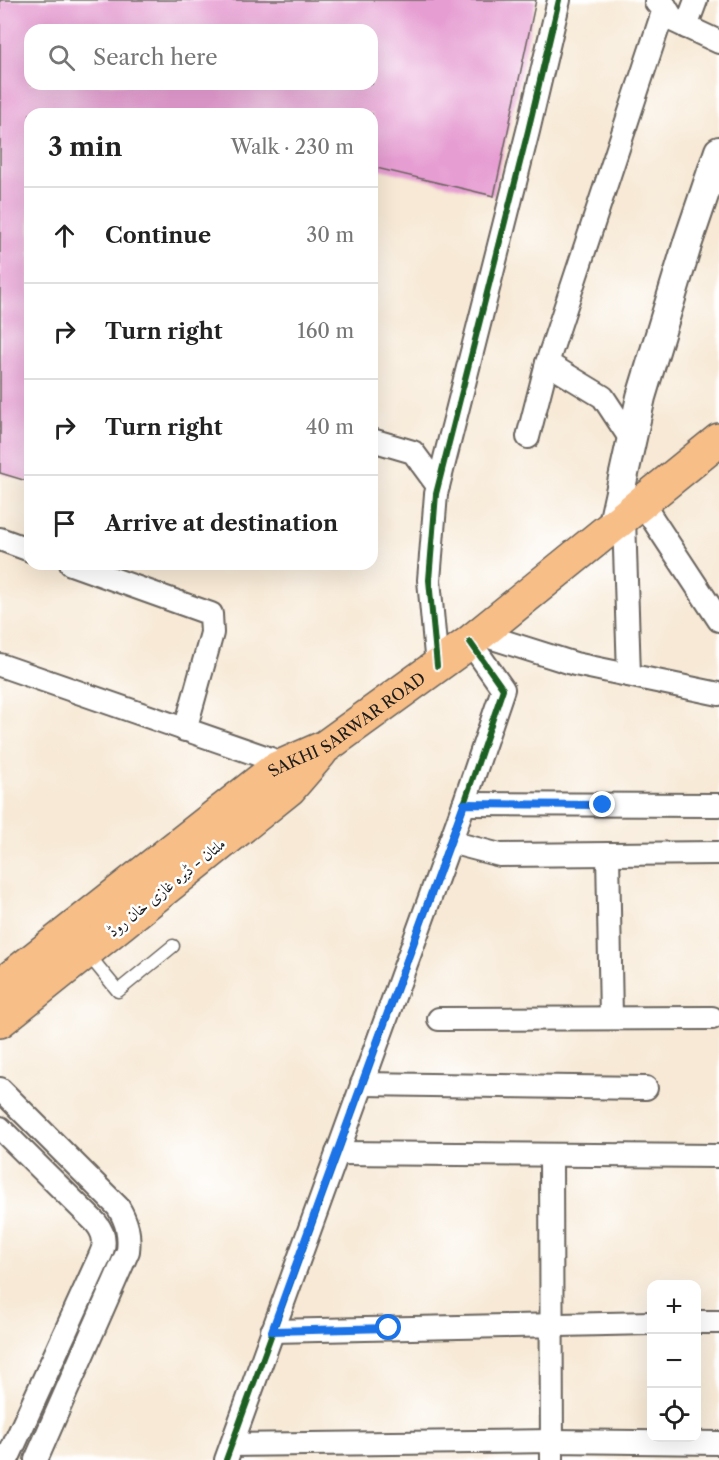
<!DOCTYPE html>
<html lang="en">
<head>
<meta charset="utf-8">
<style>
  body { margin:0; font-family:"Libre Caslon Text",Amiri,serif; background:#f6f6f6; color:#222 }
  .controls { position:absolute; right:18px; bottom:18px; display:grid; overflow:hidden; border-radius:12px; box-shadow:0 6px 24px #0002 }
  .controls button { width:54px; height:54px; display:grid; place-items:center; padding:0; border:0; border-bottom:2px solid #e0e0e0; background:#fff; color:#222; font:30px sans-serif }
  .stop { position:absolute; width:18px; height:18px; margin:-14px; border:4px solid #1a73e8; border-radius:50%; background:#fff }
  .stop.end { background:#1a73e8; border-color:#fff; box-shadow:0 2px 6px #0008 }
  .list { margin:0; padding:0; list-style:none }
  h2 { display:flex; justify-content:space-between; align-items:center; height:78px; margin:0; padding:0 24px; font-size:26px }
  h2 small { font-size:20px; font-weight:400; color:#767676 }
  .list li { display:grid; grid-template-columns:39px 1fr auto; gap:18px; align-items:center; box-sizing:border-box; height:96px; padding:0 24px; border-top:2px solid #e0e0e0 }
  .list b { display:block; font-size:22px; white-space:nowrap }
  .list em { font-size:20px; font-style:normal; color:#767676 }
  .icon { flex:none; width:33px; height:33px; fill:none; stroke:currentColor; stroke-width:2; stroke-linecap:round; stroke-linejoin:round }
  .map { position:relative; flex:none; width:719px; height:1460px; overflow:hidden }
  .search { position:absolute; background:#fff; box-shadow:0 6px 24px #0002; left:24px; top:24px; width:354px; height:66px; display:flex; align-items:center; gap:15px; box-sizing:border-box; padding:0 21px; border-radius:18px; color:#767676; font-size:22px }
  .panel { position:absolute; background:#fff; box-shadow:0 6px 24px #0002; left:24px; top:108px; width:354px; height:462px; border-radius:18px }
  .map>svg:first-child { display:block }
  .building { fill:#e69dd2; fill-rule:evenodd }
  .lines { fill:none; stroke-linecap:round; stroke-linejoin:round }
  .service-casing { stroke:#69645d; stroke-width:15 }
  .minor-casing { stroke:#69645d; stroke-width:26 }
  .tertiary-casing { stroke:#69645d; stroke-width:32 }
  .trunk-casing { stroke:#69645d; stroke-width:36 }
  .service { stroke:#fff; stroke-width:12 }
  .minor { stroke:#fff; stroke-width:22 }
  .tertiary { stroke:#fff; stroke-width:28 }
  .trunk { stroke:#f7be88; stroke-width:33 }
  .cycleway-casing { stroke:#fff; stroke-width:10 }
  .cycleway { stroke:#1b5e20; stroke-width:6 }
  .route { stroke:#1a73e8; stroke-width:8 }
  .labels { text-anchor:middle; stroke-width:5; stroke-linejoin:round; paint-order:stroke }
  .street-label { font-size:16px; fill:#1c1c1c; stroke:#fff }
</style>
</head>
<body>
<div class="map">
<svg width="719" height="1460" viewBox="0 0 719 1460">
  <rect width="100%" height="100%" fill="#fff"/>
  <filter id="ink" filterUnits="userSpaceOnUse"><feTurbulence type="fractalNoise" baseFrequency=".0167" numOctaves="2"/><feDisplacementMap in="SourceGraphic" scale="12" xChannelSelector="R" yChannelSelector="G"/><feConvolveMatrix kernelMatrix="1 2 1 2 8 2 1 2 1" color-interpolation-filters="sRGB"/></filter>
  <filter id="wash" filterUnits="userSpaceOnUse"><feTurbulence type="fractalNoise" baseFrequency=".008" numOctaves="4" result="noise"/><feDisplacementMap in="SourceGraphic" scale="24" xChannelSelector="R" yChannelSelector="G"/><feGaussianBlur stdDeviation="1.35" result="paint"/><feColorMatrix in="noise" values="0 0 0 0 0 0 0 0 0 0 0 0 0 0 0 0 0 1.4 0 .05"/><feComposite in="paint" operator="in"/></filter>
  <g filter="url(#wash)">
    <rect width="100%" height="100%" fill="#f7e9d5"/>
    <g id="blocks">
      <path class="building" d="M0,0H536L494,196L372,167V114H30V482L0,473ZM30,30H372V84H30Z"/>
    </g>
  </g>
  <g filter="url(#ink)">
    <use href="#blocks" fill-opacity="0" stroke="#69645d" stroke-width="1.5"/>
    <g class="lines">
      <g class="service-casing">
        <path id="service" d="M87,953L118,991L173,946"/>
      </g>
      <g class="minor-casing">
        <g id="minor">
          <path d="M656,2L665,6L674,21L719,42"/>
          <path d="M686,27L696,0"/>
          <path d="M547,363L603,397L632,441"/>
          <path d="M528,437L547,363L665,6"/>
          <path d="M372,440L413,452L438,486"/>
          <path d="M642,503L719,620"/>
          <path d="M624,518L629,675"/>
          <path d="M0,539L30,550"/>
          <path d="M71,564L211,614L212,633L185,730"/>
          <path d="M480,634L575,664L719,694"/>
          <path d="M0,665L285,764"/>
          <path d="M437,666L429,580L436,494L528,131L559,0"/>
          <path d="M464,804L719,805"/>
          <path d="M450,842L500,855L719,853"/>
          <path d="M608,854L611,1018"/>
          <path d="M439,1019L712,1018"/>
          <path d="M362,1084L646,1088"/>
          <path d="M0,1089L118,1207C127,1222 130,1234 128,1251L36,1460"/>
          <path d="M0,1128L96,1223C105,1234 106,1244 100,1256L7,1460"/>
          <path d="M337,1153L719,1156"/>
          <path d="M551,1155L552,1460"/>
          <path d="M696,1322H719"/>
          <path d="M272,1331L652,1323"/>
          <path d="M232,1445L552,1441L719,1443"/>
          <path d="M226,1460L464,804L503,689L470,642"/>
        </g>
      </g>
      <g class="tertiary-casing">
        <path id="tertiary" d="M612,528L641,397L688,242L719,151"/>
      </g>
      <g class="trunk-casing">
        <g id="trunk">
          <path id="s1" d="M0,986L275,769L325,747L470,642L719,440"/>
          <path d="M0,1021L289,789L320,753"/>
        </g>
      </g>
      <use href="#service" class="service"/>
      <use href="#minor" class="minor"/>
      <use href="#tertiary" class="tertiary"/>
      <use href="#trunk" class="trunk"/>
      <g class="cycleway-casing">
        <g id="cycleway">
          <path d="M437,666L429,580L436,494L528,131L559,0"/>
          <path d="M226,1460L464,804L503,689L470,642"/>
        </g>
      </g>
      <use href="#cycleway" class="cycleway"/>
    </g>
  </g>
  <g class="lines" filter="url(#ink)">
    <path class="route" d="M389,1328L272,1331L464,804L603,805"/>
  </g>
  <g class="labels">
    <g class="street-label">
      <text dy="6" stroke="none"><textPath href="#s1" startOffset="435">SAKHI SARWAR ROAD</textPath></text>
      <text transform="translate(166 887) rotate(-39)" y="6">ملتان - ڈیرہ غازی خان روڈ</text>
    </g>
  </g>
</svg>
<div class="controls">
<button>+</button>
<button>−</button>
<button><svg class="icon" aria-label="locate" viewBox="0 0 24 24"><circle cx="12" cy="12" r="6"/><path d="M12 2v4M12 18v4M2 12h4M18 12h4"/></svg></button>
</div>
<div class="stop" style="left:389px;top:1328px"></div>
<div class="stop end" style="left:603px;top:805px"></div>
<div class="search"><svg class="icon" aria-label="search" viewBox="0 0 24 24"><circle cx="10" cy="10" r="6"/><path d="M15 15l6 6"/></svg>Search here</div>
<section class="panel">
<h2>3 min<small>Walk · 230 m</small></h2>
<ul class="list">
<li><svg class="icon" aria-label="ahead" viewBox="0 0 24 24"><path d="M12 20V5M6 11l6-6 6 6"/></svg><div><b>Continue</b></div><em>30 m</em></li>
<li><svg class="icon" aria-label="right" viewBox="0 0 24 24"><path d="M7 20v-9h11M14 6l5 5-5 5"/></svg><div><b>Turn right</b></div><em>160 m</em></li>
<li><svg class="icon" aria-label="right" viewBox="0 0 24 24"><path d="M7 20v-9h11M14 6l5 5-5 5"/></svg><div><b>Turn right</b></div><em>40 m</em></li>
<li><svg class="icon" aria-label="arrive" viewBox="0 0 24 24"><path d="M6 21V4h12l-3 4 3 4H6"/></svg><div><b>Arrive at destination</b></div></li>
</ul>
</section>
</div>
</body>
</html>
